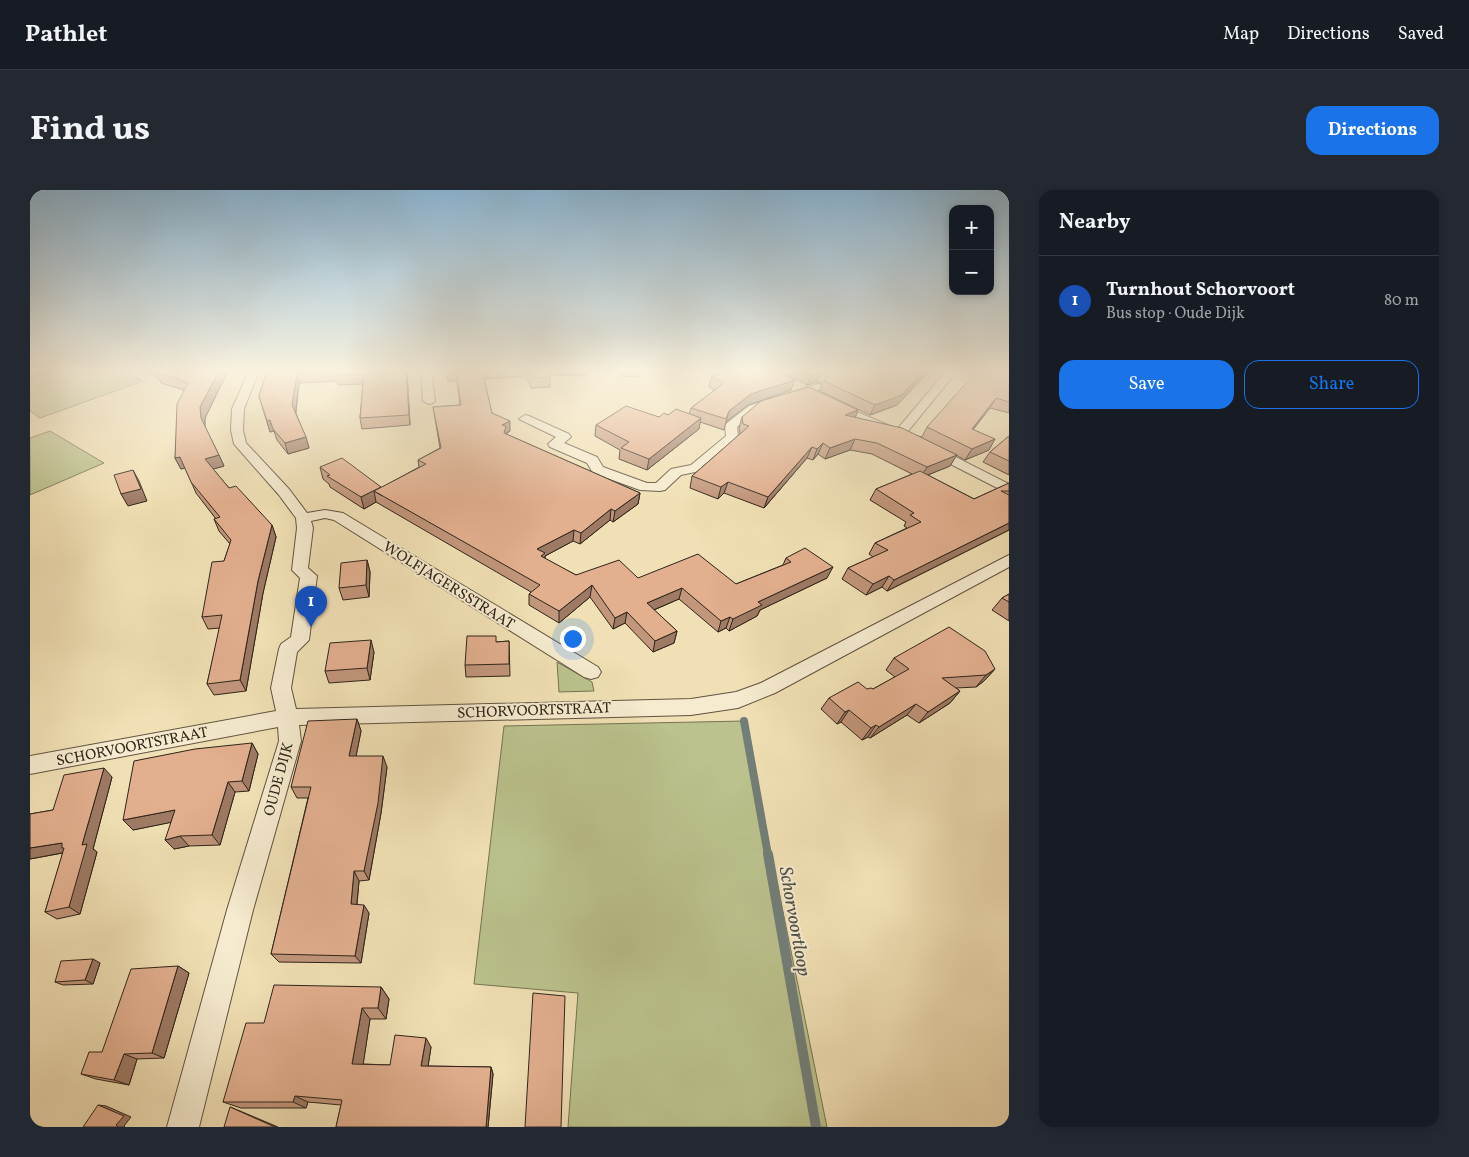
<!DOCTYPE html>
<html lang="en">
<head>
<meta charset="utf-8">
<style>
  body { margin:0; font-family:Vollkorn,serif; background:#242831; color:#f1f3f6 }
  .controls { position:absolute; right:15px; top:15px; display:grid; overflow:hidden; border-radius:10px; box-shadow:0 2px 8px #0003 }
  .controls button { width:45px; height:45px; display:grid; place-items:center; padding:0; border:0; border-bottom:1px solid #363941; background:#171b24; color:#f1f3f6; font:25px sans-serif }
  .you { position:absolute; left:542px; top:448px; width:18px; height:18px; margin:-12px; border:4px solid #fff; border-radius:50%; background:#1a73e8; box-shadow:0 0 0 8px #1a73e833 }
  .badge { display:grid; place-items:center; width:32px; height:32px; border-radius:50%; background:#1a73e8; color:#fff; font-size:16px; font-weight:700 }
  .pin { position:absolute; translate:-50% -41px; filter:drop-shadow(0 1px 2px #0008) }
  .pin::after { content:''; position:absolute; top:26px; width:18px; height:15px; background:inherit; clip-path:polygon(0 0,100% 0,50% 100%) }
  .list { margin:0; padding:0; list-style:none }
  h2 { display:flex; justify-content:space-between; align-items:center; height:65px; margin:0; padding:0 20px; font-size:21px }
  h2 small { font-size:16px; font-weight:400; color:#9ea1a6 }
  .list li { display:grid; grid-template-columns:32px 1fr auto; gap:15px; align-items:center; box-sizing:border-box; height:90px; padding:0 20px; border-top:1px solid #363941 }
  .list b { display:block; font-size:19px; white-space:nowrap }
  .list p { margin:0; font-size:16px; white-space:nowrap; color:#9ea1a6 }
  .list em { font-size:16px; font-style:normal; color:#9ea1a6 }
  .actions { display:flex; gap:10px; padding:15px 20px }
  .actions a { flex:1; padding:11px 0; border:1px solid #1a73e8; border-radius:15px; text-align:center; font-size:18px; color:#1a73e8 }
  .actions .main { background:#1a73e8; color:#fff }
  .map { position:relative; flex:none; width:979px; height:937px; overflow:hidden; border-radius:15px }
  header { display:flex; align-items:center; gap:30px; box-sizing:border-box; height:70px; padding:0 25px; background:#171b24; border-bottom:1px solid #363941 }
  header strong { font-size:24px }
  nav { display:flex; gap:28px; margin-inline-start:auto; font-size:18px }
  .intro { display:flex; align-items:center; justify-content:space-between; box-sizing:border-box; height:120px; padding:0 30px }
  h1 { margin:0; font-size:35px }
  .button { padding:12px 22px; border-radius:15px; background:#1a73e8; color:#fff; font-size:18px; font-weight:700 }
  main { display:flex; gap:30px; padding:0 30px }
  aside { flex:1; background:#171b24; border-radius:15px; box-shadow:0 2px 8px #0003 }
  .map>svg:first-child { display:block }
  .green { fill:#bbc28d; stroke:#757353 }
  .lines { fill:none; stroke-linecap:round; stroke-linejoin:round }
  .stream-far1 { stroke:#727e78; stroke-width:8 }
  .stream { stroke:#727e78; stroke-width:10 }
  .street-casing { stroke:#605340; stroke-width:2 }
  .street { fill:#f6ebcf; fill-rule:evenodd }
  .wall { fill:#c2967b; stroke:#2f2419 }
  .shaded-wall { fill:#9e7a64; stroke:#2f2419 }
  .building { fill:#e2af8f; stroke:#2f2419 }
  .labels { text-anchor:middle; stroke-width:4; stroke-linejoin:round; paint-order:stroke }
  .street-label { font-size:15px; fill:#2f2419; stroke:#f6ebcf }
  .near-water-label { font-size:19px; font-style:italic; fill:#515149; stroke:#f6ebcf }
</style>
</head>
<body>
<header>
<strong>Pathlet</strong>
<nav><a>Map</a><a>Directions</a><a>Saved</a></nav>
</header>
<div class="intro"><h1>Find us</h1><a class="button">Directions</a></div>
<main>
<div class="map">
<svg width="979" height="937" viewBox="0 0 979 937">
  <rect width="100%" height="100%" fill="#f1e0b5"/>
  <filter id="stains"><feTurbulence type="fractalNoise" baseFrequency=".004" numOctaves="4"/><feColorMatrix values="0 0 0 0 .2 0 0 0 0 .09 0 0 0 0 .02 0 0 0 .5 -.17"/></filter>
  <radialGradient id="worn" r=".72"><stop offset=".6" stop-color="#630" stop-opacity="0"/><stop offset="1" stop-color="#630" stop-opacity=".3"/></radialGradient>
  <g class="green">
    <path d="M0,181H93L113,191L10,228L0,221Z"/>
    <path d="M20,241L74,273L0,305V248Z"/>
    <path d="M527,472L562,492L564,501L529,502Z"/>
    <path d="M714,531L797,937H538L548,803L444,794L474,536Z"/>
  </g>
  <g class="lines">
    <path class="stream-far1" d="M714,531L738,665"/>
    <path class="stream" d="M738,664L786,937"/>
    <g class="street-casing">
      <g id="street">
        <path d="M219,181H229L214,219L213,240L216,253L259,299L277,323L295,320L313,323L568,477L571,482L568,487L561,489L554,487L304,330L295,328L281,331L283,338L278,378L287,386L279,450L267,462L261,498L266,519L661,509L706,502L731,493L979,365V377L745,503L708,518L661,525L269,535L271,551L223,720L169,937H137L197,720L249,551L248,537L0,584V566L246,521L241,498L249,459L251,454L261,447L270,388L262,380L267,338L266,328L249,305L204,254L201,240L202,219Z"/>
        <path d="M391,181H401L405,211L403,213L399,214L393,211Z"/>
        <path d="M916,181H927L874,246H866L864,243Z"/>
        <path d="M787,194L791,195L793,197L791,199L727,220L707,237L708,247L706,250L670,281L651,285L635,300L630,301L610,300L563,283L557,273L520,257L518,254L526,247L489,229L495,225L499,226L539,244L541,247L534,253L567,267L573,277L617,293H626L641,279L661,275L696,246L695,236L697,233L719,216Z"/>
        <path d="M804,212L860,236L862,239L860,242H852L800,217L798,215L800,213Z"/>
        <path d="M902,255L979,294V304L897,262L896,259L897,256Z"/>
      </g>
    </g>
    <use href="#street" class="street"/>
  </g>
  <g class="wall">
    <path d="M114,181H198L175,228V237L194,276L183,279L199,298L242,335L246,347L233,403L216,501L184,505L177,494L190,438L178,439L172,427L194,371L200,354L189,341L184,329H186L166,303L155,278L151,279L145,268L154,200L131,193L129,188L115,183Z"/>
    <path d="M237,181H377L380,235L332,239L330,228L333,194L308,195L307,191L269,193L266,223L279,258L258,264L247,250L244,241L240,242L229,206Z"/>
    <path d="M417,181H556V186L519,185L520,187V197L501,198L496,186L454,189L462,223L480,241L476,244L610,303L608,314L583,332L580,330L550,354L543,351L515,366V369L546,385L706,394L753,375L756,368L797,388L730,420L727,426L699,441L696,438L688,442L649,409L624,420L647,441L644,453L623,462L595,433L583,439L560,407L529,433L499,415V404L501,402L346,312L334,319L300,297L299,294L293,289L290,277L351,297V298L389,277L388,270L410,258L403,217L430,215L427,191H418Z"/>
    <path d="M590,181H610L609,187L590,186Z"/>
    <path d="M675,181H899L867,215L840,225L790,201L792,194L791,193L786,192L777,195L750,182L761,200L718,215L696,232L694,240L670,232L669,239L617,280L589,269L590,260L565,246L566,235L629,227L638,225L659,224L661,218L685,200L679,197L681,187L685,186Z"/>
    <path d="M979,181V223L960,218L943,239L959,260L935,270L926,265L920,276L898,285L944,309L979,293V340L857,401L852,397L836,405L812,389L818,378L843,367L839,364L845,353L877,338L874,336L876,332L840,310L846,299L882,284L842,264L820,260L795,269L788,264L783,270L777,268L734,318L694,303L688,309L660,298L662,286L710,244L709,238L712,227L828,220L825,228L892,247L897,237Z"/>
    <path d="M979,246V285L953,272L960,262Z"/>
    <path d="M337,370L340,382L339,407L313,410L309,398Z"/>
    <path d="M979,404V431L962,420L972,408Z"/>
    <path d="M479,451L480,486L436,487L435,475L467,452Z"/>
    <path d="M344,462L340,490L299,493L295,481Z"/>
    <path d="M864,468L965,479L954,491L946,497L926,498L930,501L920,513L889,533L877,525L840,548L838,547L832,550L811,532L807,534L791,519L799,508L843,499L865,487L856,480Z"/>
    <path d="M327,529L331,541L326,566L357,577L351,623L339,690L329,691L327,714L339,723L331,773L249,772L241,764L278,608H267L261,597Z"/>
    <path d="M222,553L228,564L219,601L205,602L190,655L159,656L144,659L141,632L103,640L93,630Z"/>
    <path d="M82,587L63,659L67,662L50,724L27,729L15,722L33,663L0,669V624L23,620Z"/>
    <path d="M70,773L63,794L33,795L25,792Z"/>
    <path d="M148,776L159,783L134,868L107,869L99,895L66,889L51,884L72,862Z"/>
    <path d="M351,797L359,809L356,829H340L333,874L360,875L401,857L398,876L461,877L463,884L458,937H306L311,915L278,912L276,918H211L193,912L234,833Z"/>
  </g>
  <g class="shaded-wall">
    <path d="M189,181H198L175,228V239L171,228L170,217Z"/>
    <path d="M376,181H377L380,235L379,225Z"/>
    <path d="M894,181H899L867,215L840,225L845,215Z"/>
    <path d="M790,182L786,192L777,195L781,185Z"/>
    <path d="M267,183L269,193L265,226L262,215Z"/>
    <path d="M765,190L761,200L718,215L696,232L699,221L721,204Z"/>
    <path d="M966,208L960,218L936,249L942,239Z"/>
    <path d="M828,220L824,231L815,225Z"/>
    <path d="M671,228L669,239L617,280L619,269Z"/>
    <path d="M240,230L244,241L240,242L237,231Z"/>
    <path d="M480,231V241L476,243L477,247L474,253L472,235Z"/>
    <path d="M276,247L279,258L258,264L255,253Z"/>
    <path d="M825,249L820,260L795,269L800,258Z"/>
    <path d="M965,249L959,260L935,270L942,259Z"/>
    <path d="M793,253L788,264L783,270L787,259Z"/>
    <path d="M782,257L777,268L734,318L738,307Z"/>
    <path d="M189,265L194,276L180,280L175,269Z"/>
    <path d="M927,265L920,276L890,288L897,277Z"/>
    <path d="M150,267L155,278L151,279L145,268Z"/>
    <path d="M103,280L109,291L117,311L98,316L91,304Z"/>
    <path d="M698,292L694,303L688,309L691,297Z"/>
    <path d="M351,297L352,306L344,301L346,312L334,319L331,307Z"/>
    <path d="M610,303L608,314L583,332L585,321Z"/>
    <path d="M581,319L580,330L550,354L551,343Z"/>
    <path d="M979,333V340L857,401L864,390Z"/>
    <path d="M242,335L246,347L233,403L216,501L210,490L228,391Z"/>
    <path d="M544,340L543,351L515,366V374L507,359Z"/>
    <path d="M337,370L340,382L339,407L336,395Z"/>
    <path d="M803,377L797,388L730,420L727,426L699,441L703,429L728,412Z"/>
    <path d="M859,386L852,397L836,405L843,394Z"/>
    <path d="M562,395L560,407L529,433V421Z"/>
    <path d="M652,398L649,409L614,424L617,413Z"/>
    <path d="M597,422L595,433L583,439L585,428Z"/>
    <path d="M700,427L696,438L688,442L691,431Z"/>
    <path d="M647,441L644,453L623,462L625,451Z"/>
    <path d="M341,450L344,462L340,490L337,478Z"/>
    <path d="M965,479L954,491L946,497L956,485Z"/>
    <path d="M930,501L920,513L889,533L898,522Z"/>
    <path d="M886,514L877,525L840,548L849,537Z"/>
    <path d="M819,520L811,532L807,534L815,522Z"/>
    <path d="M327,529L331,541L324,577L319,566Z"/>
    <path d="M846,535L838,547L832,550L841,538Z"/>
    <path d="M222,553L228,564L219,601L212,591Z"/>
    <path d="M353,566L357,577L351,623L339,690L334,681Z"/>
    <path d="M74,578L82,587L63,659L67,662L50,724L39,717L52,655Z"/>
    <path d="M198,592L205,602L190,655L182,645Z"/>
    <path d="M145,620L153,630L103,640L93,630Z"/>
    <path d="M150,646L159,656L144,659L135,650Z"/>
    <path d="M32,653L37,662L0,669V658Z"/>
    <path d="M324,681L329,691L326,723L321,714Z"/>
    <path d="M334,715L339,723L331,773L325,766Z"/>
    <path d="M63,769L70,773L63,794L55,790Z"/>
    <path d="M148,776L159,783L134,868L122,863Z"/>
    <path d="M351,797L359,809L356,829L348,818Z"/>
    <path d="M332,818L340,829L332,882L322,874Z"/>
    <path d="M396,848L401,857L397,883L391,876Z"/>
    <path d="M94,864L107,869L99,895L84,890Z"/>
    <path d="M461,877L463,884L458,937H456Z"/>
    <path d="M265,906L278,912L276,918L263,912Z"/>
    <path d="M68,915L76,916L101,927L94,936L95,937H88Z"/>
    <path d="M200,917L210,921L248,937H245Z"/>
  </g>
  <g class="building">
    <path d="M131,181H189L170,217L171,228L189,265L175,269L199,298L206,296L242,335L228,391L210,490L177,494L192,425L172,427L182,372L194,371L201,350L184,329L190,327L161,292L150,267L145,268L147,214L158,193L127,182Z"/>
    <path d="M237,181H376L379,225L330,228L334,184L306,185L305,181L267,183L262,215L276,247L255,253L243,239L240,230L237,231L229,206Z"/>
    <path d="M417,181H452L462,223L480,231L472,235L476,236L474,243L610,303L585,321L581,319L551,343L544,340L507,359L515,363L511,366L546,385L589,370L608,388L668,364L706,394L761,372L756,368L775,358L803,377L728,412L732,415L703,429L700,427L691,431L652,398L617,413L647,441L625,451L597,422L585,428L562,395L529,421L499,404L510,395L344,301L396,274L388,270L411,258L403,217L431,215L426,181L418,182Z"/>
    <path d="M498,181H518L520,187L501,188Z"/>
    <path d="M696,181H748L765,190L721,204L699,221L696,229L661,218L694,193L681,187L698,182Z"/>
    <path d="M772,181H894L872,205L845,215L794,191L799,187L795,183L790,182L781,185Z"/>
    <path d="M947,181H979V212L966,208L942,239L965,249L942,259L897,237Z"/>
    <path d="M779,197L828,220L815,225L872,238L927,265L897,277L847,253L825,249L800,258L793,253L787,259L782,257L738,307L698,292L691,297L662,286L719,236L713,234L712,227L731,211Z"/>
    <path d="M596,216L629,227L634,223L638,225L646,219L671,228L619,269L591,258L599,252L566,235Z"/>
    <path d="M979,246V271L960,262Z"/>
    <path d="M312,268L351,297L331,307L297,286L300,285L290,277Z"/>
    <path d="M103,280L111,299L91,304L84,285Z"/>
    <path d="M890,281L944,309L979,293V301H971L979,305V333L864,390L859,386L843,394L818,378L858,360L845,353L891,332L880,325L884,323L846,299Z"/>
    <path d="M337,370L336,395L309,398L311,373Z"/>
    <path d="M979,404V412L972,408Z"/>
    <path d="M919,437L955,461L965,479L956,485L912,488L930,501L898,522L886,514L849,537L846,535L841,538L819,520L815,522L799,508L828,492L837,499L841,498L843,499L879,479L864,468Z"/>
    <path d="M437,446H466V452L479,451V474L435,475Z"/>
    <path d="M341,450L337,478L295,481L300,453Z"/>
    <path d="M327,529L319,566H353L348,613L334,681H324L321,714L334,715L325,766L241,764L281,597H261L278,531Z"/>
    <path d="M222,553L212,591L198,592L182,645L150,646L135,650L145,620L93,630L104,571L165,559Z"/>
    <path d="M74,578L52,655L57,654L39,717L15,722L34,658H32V653L0,658V624L23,620L34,585Z"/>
    <path d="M63,769L55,790L25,792L31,771Z"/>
    <path d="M148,776L122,863L94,864L84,890L51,884L59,862H72L101,779Z"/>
    <path d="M244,795L351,797L348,818H332L322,874L360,875L365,845L396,848L391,876L461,877L456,937H306L312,910L265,906L263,912H193L216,833H234Z"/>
    <path d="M503,803L535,806L531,937H495Z"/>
    <path d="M68,915L94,926L86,935L88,937H53Z"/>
    <path d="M200,917L245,937H194Z"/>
  </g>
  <linearGradient id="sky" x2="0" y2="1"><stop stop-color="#8bb6d5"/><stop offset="0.58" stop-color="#f9f1de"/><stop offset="1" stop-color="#f9f1de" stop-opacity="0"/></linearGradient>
  <rect width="979" height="312" fill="url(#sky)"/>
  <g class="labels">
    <g class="street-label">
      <text transform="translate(419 395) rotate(32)" y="5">WOLFJAGERSSTRAAT</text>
      <text transform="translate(504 520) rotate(-2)" y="5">SCHORVOORTSTRAAT</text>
      <text transform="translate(102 556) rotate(-11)" y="5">SCHORVOORTSTRAAT</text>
      <text transform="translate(248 589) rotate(-75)" y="5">OUDE DIJK</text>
    </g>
    <g class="near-water-label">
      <text transform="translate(766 731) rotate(80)" y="7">Schorvoortloop</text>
    </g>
  </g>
  <rect width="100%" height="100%" filter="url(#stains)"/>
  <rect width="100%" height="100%" fill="url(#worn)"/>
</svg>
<div class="controls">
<button>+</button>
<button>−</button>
</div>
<div class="you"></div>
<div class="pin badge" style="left:281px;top:437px;background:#1a4fb4">1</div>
</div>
<aside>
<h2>Nearby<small></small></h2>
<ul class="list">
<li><span class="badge" style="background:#1a4fb4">1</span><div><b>Turnhout Schorvoort</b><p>Bus stop · Oude Dijk</p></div><em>80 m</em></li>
</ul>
<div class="actions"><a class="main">Save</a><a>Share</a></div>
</aside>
</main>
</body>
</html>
